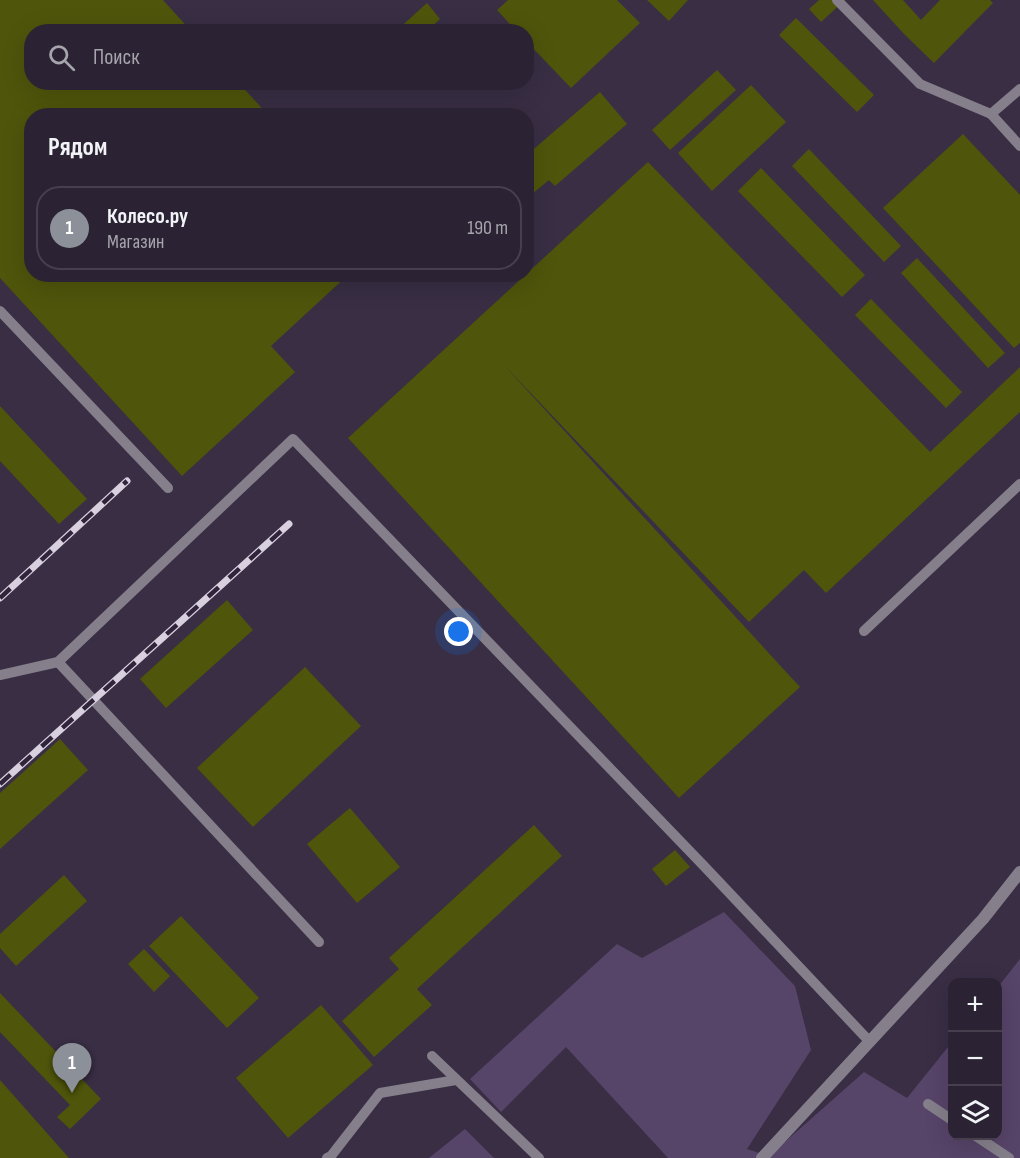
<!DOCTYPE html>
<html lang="ru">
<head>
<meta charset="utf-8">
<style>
  body { margin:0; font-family:"Sofia Sans Condensed",sans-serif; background:#332a3b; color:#f1f3f6 }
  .controls { position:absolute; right:18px; bottom:18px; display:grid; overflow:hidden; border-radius:12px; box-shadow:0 6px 24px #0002 }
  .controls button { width:54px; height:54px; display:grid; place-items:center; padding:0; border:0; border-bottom:2px solid #473f4e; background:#2b2233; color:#f1f3f6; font:30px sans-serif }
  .you { position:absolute; left:459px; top:632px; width:21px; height:21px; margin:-15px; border:4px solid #fff; border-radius:50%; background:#1a73e8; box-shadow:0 0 0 9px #1a73e833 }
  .badge { display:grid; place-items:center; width:39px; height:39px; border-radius:50%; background:#8c9099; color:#fff; font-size:20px; font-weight:700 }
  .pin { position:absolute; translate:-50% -50px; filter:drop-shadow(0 2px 3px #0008) }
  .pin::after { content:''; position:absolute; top:32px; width:21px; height:18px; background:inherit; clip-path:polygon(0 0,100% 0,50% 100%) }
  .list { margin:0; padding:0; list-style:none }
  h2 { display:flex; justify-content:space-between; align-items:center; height:78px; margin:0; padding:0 24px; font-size:26px }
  h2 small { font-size:20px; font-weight:400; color:#a6a4ac }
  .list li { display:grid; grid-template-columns:39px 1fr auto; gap:18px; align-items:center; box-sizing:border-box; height:84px; margin:0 12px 12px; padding:0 12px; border:2px solid #473f4e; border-radius:24px }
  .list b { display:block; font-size:22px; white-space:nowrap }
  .list p { margin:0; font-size:20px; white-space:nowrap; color:#a6a4ac }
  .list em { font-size:20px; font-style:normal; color:#a6a4ac }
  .icon { flex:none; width:33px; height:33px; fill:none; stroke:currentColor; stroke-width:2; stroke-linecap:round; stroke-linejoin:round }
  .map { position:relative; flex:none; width:1020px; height:1158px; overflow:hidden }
  .search { position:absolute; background:#2b2233; box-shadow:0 6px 24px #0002; left:24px; top:24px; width:510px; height:66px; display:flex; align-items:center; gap:15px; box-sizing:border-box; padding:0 21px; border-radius:24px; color:#a6a4ac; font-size:22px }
  .panel { position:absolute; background:#2b2233; box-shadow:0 6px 24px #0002; left:24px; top:108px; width:510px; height:174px; border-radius:24px }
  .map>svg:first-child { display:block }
  .green { fill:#574469 }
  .building { fill:#4f550b }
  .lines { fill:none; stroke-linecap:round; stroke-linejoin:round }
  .lane { stroke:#847f8a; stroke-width:10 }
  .street { stroke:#847f8a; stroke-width:12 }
  .rail-casing { stroke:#d8d0df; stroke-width:7 }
  .rail { stroke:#2f243a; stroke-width:4.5; stroke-dasharray:14; stroke-linecap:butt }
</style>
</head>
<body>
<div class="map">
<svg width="1020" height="1158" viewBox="0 0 1020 1158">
  <rect width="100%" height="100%" fill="#392e44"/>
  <g class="green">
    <path d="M724,912L795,986L811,1050L747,1149L769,1156L864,1072L907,1098L952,1042V1136H998V987L1020,959V1158H668L566,1047L501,1112L470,1079L617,944L642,958Z"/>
    <path d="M465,1129L494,1158H429Z"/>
  </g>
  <g class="building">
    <path d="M0,0H163L192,32H32V82H238L269,116H32V274H349L271,346L295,372L182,476L0,278Z"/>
    <path d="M508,0H617L640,23L571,88L526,41V32H517L497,10Z"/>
    <path d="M647,0H688L669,21Z"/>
    <path d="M819,0H845L821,22L809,9Z"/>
    <path d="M873,0H903L921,20L940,0H990L993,3L934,63L905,35Z"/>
    <path d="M427,3L440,19L426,32H395Z"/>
    <path d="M796,18L874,95L857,112L779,35Z"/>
    <path d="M717,70L736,90L670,150L652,130Z"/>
    <path d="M751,85L786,122L712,191L678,153Z"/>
    <path d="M600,92L627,124L555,186L549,180L526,199V159L530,156L528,154Z"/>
    <path d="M963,134L1020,195V343L1014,348L883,208Z"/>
    <path d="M809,149L901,246L884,262L792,166Z"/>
    <path d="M648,162L930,452L1020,367V412L826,593L804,570L749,622L502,363L800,687L679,798L348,438Z"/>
    <path d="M761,168L865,275L842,297L738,191Z"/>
    <path d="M917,258L1005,353L988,368L901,273Z"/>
    <path d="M871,299L962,392L946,408L855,315Z"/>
    <path d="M0,406L87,499L59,524L0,461Z"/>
    <path d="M227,600L253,630L166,708L140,679Z"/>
    <path d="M305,667L361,726L253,827L197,768Z"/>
    <path d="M60,739L88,770L0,849V793Z"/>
    <path d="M350,808L400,867L357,903L307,844Z"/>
    <path d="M534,825L562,856L417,989L432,1005L374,1057L342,1021L399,969L389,958Z"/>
    <path d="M675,850L690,867L666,886L652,869Z"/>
    <path d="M64,875L87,901L16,966L0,948V934Z"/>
    <path d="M181,916L259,998L227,1028L149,946Z"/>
    <path d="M144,949L170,976L154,992L128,964Z"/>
    <path d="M0,993L101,1099L70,1129L57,1117L70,1105L0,1032Z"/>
    <path d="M321,1005L373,1065L288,1138L236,1078Z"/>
    <path d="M0,1080L69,1158H0Z"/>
  </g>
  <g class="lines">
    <g class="lane">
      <path d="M837,0L920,84L991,114L1020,146"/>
      <path d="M991,114L1020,89"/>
      <path d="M0,311L168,488"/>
      <path d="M864,631L1020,484"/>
      <path d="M0,675L58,662"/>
      <path d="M319,942L58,662L293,439L703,865L870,1042"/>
      <path d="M432,1056L539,1158"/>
      <path d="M928,1104L952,1120"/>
      <path d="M976,1136L1009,1158"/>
      <path d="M327,1158L331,1156L380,1093L456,1080"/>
    </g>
    <path class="street" d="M762,1158L983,919L1020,872"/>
    <g class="rail-casing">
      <g id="rail">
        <path d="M0,598L127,481"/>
        <path d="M0,784L289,524"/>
      </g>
    </g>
    <use href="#rail" class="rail"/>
  </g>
</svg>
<div class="controls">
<button>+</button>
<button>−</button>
<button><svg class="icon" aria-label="layers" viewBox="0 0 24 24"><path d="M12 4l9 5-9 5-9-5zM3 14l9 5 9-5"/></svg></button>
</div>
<div class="you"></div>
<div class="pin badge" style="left:72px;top:1093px">1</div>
<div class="search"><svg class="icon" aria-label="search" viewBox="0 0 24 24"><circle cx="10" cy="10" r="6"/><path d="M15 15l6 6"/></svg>Поиск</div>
<section class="panel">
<h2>Рядом<small></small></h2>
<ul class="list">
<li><span class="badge">1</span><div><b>Колесо.ру</b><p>Магазин</p></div><em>190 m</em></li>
</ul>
</section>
</div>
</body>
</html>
